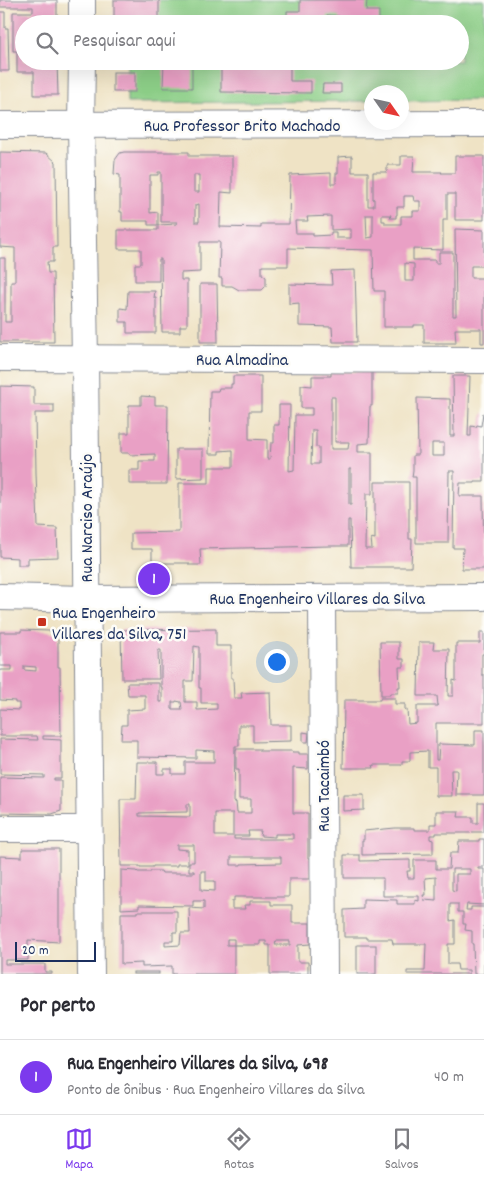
<!DOCTYPE html>
<html lang="pt">
<head>
<meta charset="utf-8">
<style>
  body { margin:0; font-family:Dekko,sans-serif; background:#f2f2f3; color:#2b2b33 }
  .compass { position:absolute; left:364px; top:85px; width:45px; height:45px; border-radius:50%; background:#fff; box-shadow:0 5px 20px #0002; rotate:124deg }
  .scale { position:absolute; left:15px; bottom:12px; width:81px; box-sizing:border-box; padding-left:5px; border:2px solid #1b2f5e; border-top:0; font-size:14px; line-height:18px; white-space:nowrap; color:#1b2f5e; -webkit-text-stroke:4px #fdfcf7; paint-order:stroke }
  .you { position:absolute; left:276px; top:661px; width:18px; height:18px; margin:-12px; border:4px solid #fff; border-radius:50%; background:#1a73e8; box-shadow:0 0 0 8px #1a73e833 }
  .badge { display:grid; place-items:center; width:32px; height:32px; border-radius:50%; background:#7c3aed; color:#fff; font-size:16px; font-weight:700 }
  .pin { position:absolute; translate:-50% -50%; border:2px solid #fff; box-shadow:0 1px 5px #0006 }
  .list { margin:0; padding:0; list-style:none }
  h2 { display:flex; justify-content:space-between; align-items:center; height:65px; margin:0; padding:0 20px; font-size:21px }
  h2 small { font-size:16px; font-weight:400; color:#7c7c81 }
  .list li { display:grid; grid-template-columns:32px 1fr auto; gap:15px; align-items:center; box-sizing:border-box; height:75px; padding:0 20px; border-top:1px solid #e1e1e2 }
  .list b { display:block; font-size:19px; white-space:nowrap }
  .list p { margin:0; font-size:16px; white-space:nowrap; color:#7c7c81 }
  .list em { font-size:16px; font-style:normal; color:#7c7c81 }
  .icon { flex:none; width:28px; height:28px; fill:none; stroke:currentColor; stroke-width:2; stroke-linecap:round; stroke-linejoin:round }
  .map { position:relative; flex:none; width:484px; height:974px; overflow:hidden }
  .search { position:absolute; background:#fff; box-shadow:0 5px 20px #0002; left:15px; right:15px; top:15px; height:55px; display:flex; align-items:center; gap:12px; box-sizing:border-box; padding:0 18px; border-radius:28px; color:#7c7c81; font-size:19px }
  .sheet { height:140px; background:#fff }
  nav { display:flex; justify-content:space-around; align-items:center; box-sizing:border-box; height:70px; border-top:1px solid #e1e1e2; background:#fff; font-size:14px; color:#7c7c81 }
  nav a { display:grid; justify-items:center; gap:2px }
  nav .on { color:#7c3aed }
  .map>svg:first-child { display:block }
  .green { fill:#8cce87; stroke:#547e72 }
  .building { fill:#e9a0c5; fill-rule:evenodd }
  .lines { fill:none; stroke-linecap:round; stroke-linejoin:round }
  .minor-casing { stroke:#858992; stroke-width:28 }
  .minor { stroke:#fff; stroke-width:26 }
  .poi-dot { fill:#c8321e; stroke:#fdfcf7; stroke-width:2 }
  .labels { text-anchor:middle; stroke-width:5; stroke-linejoin:round; paint-order:stroke }
  .street-label { font-size:18px; fill:#1b2f5e; stroke:#fdfcf7 }
  .poi-label { font-size:18px; fill:#1b2f5e; stroke:#fdfcf7; text-anchor:start }
</style>
</head>
<body>
<div class="map">
<svg width="484" height="974" viewBox="0 0 484 974">
  <rect width="100%" height="100%" fill="#fdfcf7"/>
  <filter id="ink" filterUnits="userSpaceOnUse"><feTurbulence type="fractalNoise" baseFrequency=".02" numOctaves="2"/><feDisplacementMap in="SourceGraphic" scale="10" xChannelSelector="R" yChannelSelector="G"/><feConvolveMatrix kernelMatrix="1 2 1 2 8 2 1 2 1" color-interpolation-filters="sRGB"/></filter>
  <filter id="wash" filterUnits="userSpaceOnUse"><feTurbulence type="fractalNoise" baseFrequency=".0096" numOctaves="4" result="noise"/><feDisplacementMap in="SourceGraphic" scale="20" xChannelSelector="R" yChannelSelector="G"/><feGaussianBlur stdDeviation="1.12" result="paint"/><feColorMatrix in="noise" values="0 0 0 0 0 0 0 0 0 0 0 0 0 0 0 0 0 1.4 0 .05"/><feComposite in="paint" operator="in"/></filter>
  <g filter="url(#wash)">
    <rect width="100%" height="100%" fill="#efe3c5"/>
    <path class="green" d="M126,0H484V100L402,101V92H372L371,101L127,103V61H460V24H127Z"/>
    <g id="blocks">
      <g class="building">
        <path d="M0,0H57V24H24V61H57L58,95H34V72H17V51H13V12H33V7H0Z"/>
        <rect x="114" y="0" width="45" height="24"/>
        <path d="M300,0H367L366,11H379V24H339V16L327,15V24H287V11H300Z"/>
        <path d="M0,12H5V28H8L9,71H0Z"/>
        <path d="M164,62H192V88H163Z"/>
        <path d="M221,65L290,66V81H311V93L221,92Z"/>
        <rect x="113" y="72" width="22" height="20"/>
        <path d="M323,84H341V93H322Z"/>
        <path d="M0,152L46,153L56,162L57,247H53V262H47L48,273H53L54,342H0V258H5V322H11V282H15V248L0,247Z"/>
        <path d="M124,152H189V156H232V193L221,192L220,227L261,228V224H289L290,175L331,173V184H336V173H338V157L352,156V172H368V206H374V199H373V172H387V165H401V156H414L413,172H442L441,173H455V156H484V220H455V194H447V220H443V250L413,249V260H435V263H439V252H453V316H456L455,229L484,230V266H471V278H484V343H481V329H455L456,343H424V325H414V327H384V291H374L373,250L288,248V266H262V274L266,277V286L262,290H239L232,286H222V278H219L220,242H200V272L181,273V280H187V326H180V332H162L161,259H159V281H135V264H141V249H118V230H158V225L177,224V222H161V172H158V175H150V213L158,212V225H148V221H122V212H120V175L114,174L115,160L120,153ZM194,175H199V192H194ZM404,196H413L414,201H420V211H413V216H401V224H385V221H382V215H391L390,218H396V215H397V207H404ZM199,204V222H195V205ZM366,215H373V237L367,238ZM331,216V230L351,229V238H336V232H331V235L313,236V233H296L295,221H308L307,217ZM405,263L414,264V281H405Z"/>
        <path d="M355,270L357,342H333L332,327L299,326V303L289,304V284L332,285L331,271Z"/>
        <path d="M200,284H217L218,342H200Z"/>
        <path d="M128,291H155L154,298H156V333H127V322H120V308L127,309Z"/>
        <path d="M331,372H372V406H370L369,443L358,444V452H372V494H366L365,549H372L371,538L375,539V482H409V539H412L411,567H351L350,520H348V546H330L200,549L201,565H189V563H152V549H131V533L179,532V483H209V467H233V450L219,451V454H209L210,391H218L219,388H231V384H233V376H261V411H249V439L267,440V459H270L271,443H274V425H279V405H290L289,471L294,470L295,415H312V408H301V385L312,386V376H331ZM331,397H335V442H349L348,449H331ZM312,430H316V447H319V464H311ZM349,469H351V505H349Z"/>
        <path d="M453,376H470L468,436H471V426L476,427L477,425L481,426L483,413H484V482H475V483H460L459,496H483L484,569H462L463,548H453L454,471H449L448,543H416V477H412L413,470V455H418L417,398L450,399V436H454ZM432,443H444V456H432Z"/>
        <path d="M0,386L34,387V405H54V413H35L36,473L38,527L57,528L58,557L28,558V565H18V558L0,557Z"/>
        <path d="M141,396L155,397V405H168L167,484H129V470H139V461H155V454L130,455L129,453H121V433H129V405H141Z"/>
        <path d="M176,449H203V478L176,479Z"/>
        <path d="M216,629V646H231V678H233L234,698H242L241,693L270,692L271,725H291V741L253,742V725H239V746H235L234,803L236,802L237,813H251V799H239V769H236V749H260V751H292V752H299V754H308V769L293,768V813H308V858H311V879H289V897H234V901H232V909H245L244,905H250V901H271V905H292V923H310V944L298,945V962H308V974H270V945H266V941H260V945H234V939H227V945H234V974H172V966L142,967V963L121,964V913H138V911H177V932H173V941H165V946L180,945L181,933H190L189,908L204,909V901H193V906L139,905V908L121,909V870L137,871L138,872H151V871H161L162,873H194V871H189V862H194V845H177V849L188,850V864H177V866H153V867H140V866H121L120,799H136L137,762H157V774H164V769H172V774H185V762H214V751L196,750V758L137,757V740H121L122,725H127V710L145,709V695H128L127,683H159V702H162V687H161V650H158L159,679H122L121,630ZM194,646L199,647V688H201V703H217V709L197,710V702H185V681H193ZM176,701L181,702L182,709H172V702H176ZM187,804H190V817L139,816V813L187,812ZM215,813H233V836H215ZM248,831H261L260,836L275,837V834H293V839H234V836H249ZM231,857H281V863L241,864V865H231ZM201,871H206V881H215V891L201,890ZM276,941H290V945H275Z"/>
        <path d="M21,630L49,631L57,633L58,635V667H60L61,736H43V739L61,740V778H54V780H61V811L52,814L0,813V777L44,778V775L0,774V739L38,740L37,736H0V709L19,710V703H15V701L0,700V670H12V666H0V632H21ZM24,666L36,667V671L24,670Z"/>
        <path d="M480,632H484V654H482V675H484V723H436V760H438L439,744L475,745V730H484V795H456L457,770H451L452,796H436V767H428V751L410,752V761H402V765H373L374,768H343L344,700H380V698H395V704H405V710L407,709L408,724L417,723V706H438L437,696H418L419,642H434L433,649H449L448,696H453V680L456,681V643H480Z"/>
        <path d="M380,642H399V659H404V667H399L400,687H398V693H390V695H381Z"/>
        <path d="M303,732L309,733L308,742H303Z"/>
        <path d="M343,795H364V810L343,811Z"/>
        <path d="M478,803H484V832H472L471,833H436V835H430V839L433,840V854L362,855V840H364V831L395,828H414V830H430V824H436V811H459L458,817H473V823H478Z"/>
        <path d="M479,839H484V867H478V869H484V905L467,904L466,910H471V907H484V974H474L473,944H472V931L465,930L466,924H463V912H458V904H450V921L455,920V944H448V964H457L458,970H469V974H407V971H425L426,944H393L392,939H367V937H344V910L363,909V899L397,900V904H415V900L419,901V896H383V878H344V855H360V861L410,860V871H407L408,878H414V860H436V869H449L450,853H458L459,841H479ZM452,869H470V874H456V891L452,890ZM436,877V901L424,900L423,895H426L425,878Z"/>
        <path d="M22,849H59V942L28,940V960H5V964H45V972H52V974H0V856L22,857Z"/>
        <rect x="357" y="945" width="19" height="29"/>
        <rect x="133" y="972" width="26" height="2"/>
      </g>
    </g>
  </g>
  <g filter="url(#ink)">
    <use href="#blocks" fill-opacity="0" stroke="#858992" stroke-width="1"/>
    <g class="lines">
      <g class="minor-casing">
        <g id="minor">
          <path d="M82,24V0"/>
          <path d="M82,61L81,125L85,358L91,974"/>
          <path d="M0,125L484,124"/>
          <path d="M0,358L484,360"/>
          <path d="M0,597L87,599L484,597"/>
          <path d="M322,598L324,974"/>
          <path d="M0,829H89"/>
        </g>
      </g>
      <use href="#minor" class="minor"/>
    </g>
  </g>
  <rect class="poi-dot" x="37" y="617" width="10" height="10" rx="2.5"/>
  <g class="labels">
    <g class="street-label">
      <text x="242" y="131">Rua Professor Brito Machado</text>
      <text x="242" y="365">Rua Almadina</text>
      <text transform="translate(86 518) rotate(-90)" y="6">Rua Narciso Araújo</text>
      <text x="317" y="604">Rua Engenheiro Villares da Silva</text>
      <text transform="translate(323 786) rotate(-90)" y="6">Rua Tacaimbó</text>
    </g>
    <g class="poi-label">
      <text x="52" y="618">Rua Engenheiro<tspan x="52" dy="21">Villares da Silva, 751</tspan></text>
    </g>
  </g>
</svg>
<svg class="compass" viewBox="-18 -18 36 36"><path d="M0-13l5 13h-10z" fill="#e53935"/><path d="M0 13l5-13h-10z" fill="#7c7c81"/></svg>
<div class="scale">20 m</div>
<div class="you"></div>
<div class="pin badge" style="left:154px;top:579px">1</div>
<div class="search"><svg class="icon" aria-label="search" viewBox="0 0 24 24"><circle cx="10" cy="10" r="6"/><path d="M15 15l6 6"/></svg>Pesquisar aqui</div>
</div>
<section class="sheet">
<h2>Por perto<small></small></h2>
<ul class="list">
<li><span class="badge">1</span><div><b>Rua Engenheiro Villares da Silva, 698</b><p>Ponto de ônibus · Rua Engenheiro Villares da Silva</p></div><em>40 m</em></li>
</ul>
</section>
<nav>
<a class="on"><svg class="icon" aria-label="map" viewBox="0 0 24 24"><path d="M3 6l6-2 6 2 6-2v14l-6 2-6-2-6 2zM9 4v14M15 6v14"/></svg>Mapa</a>
<a><svg class="icon" aria-label="directions" viewBox="0 0 24 24"><path d="M12 3l9 9-9 9-9-9zM9 14v-3h6M13 9l2 2-2 2"/></svg>Rotas</a>
<a><svg class="icon" aria-label="saved" viewBox="0 0 24 24"><path d="M7 4h10v16l-5-4-5 4z"/></svg>Salvos</a>
</nav>
</body>
</html>
